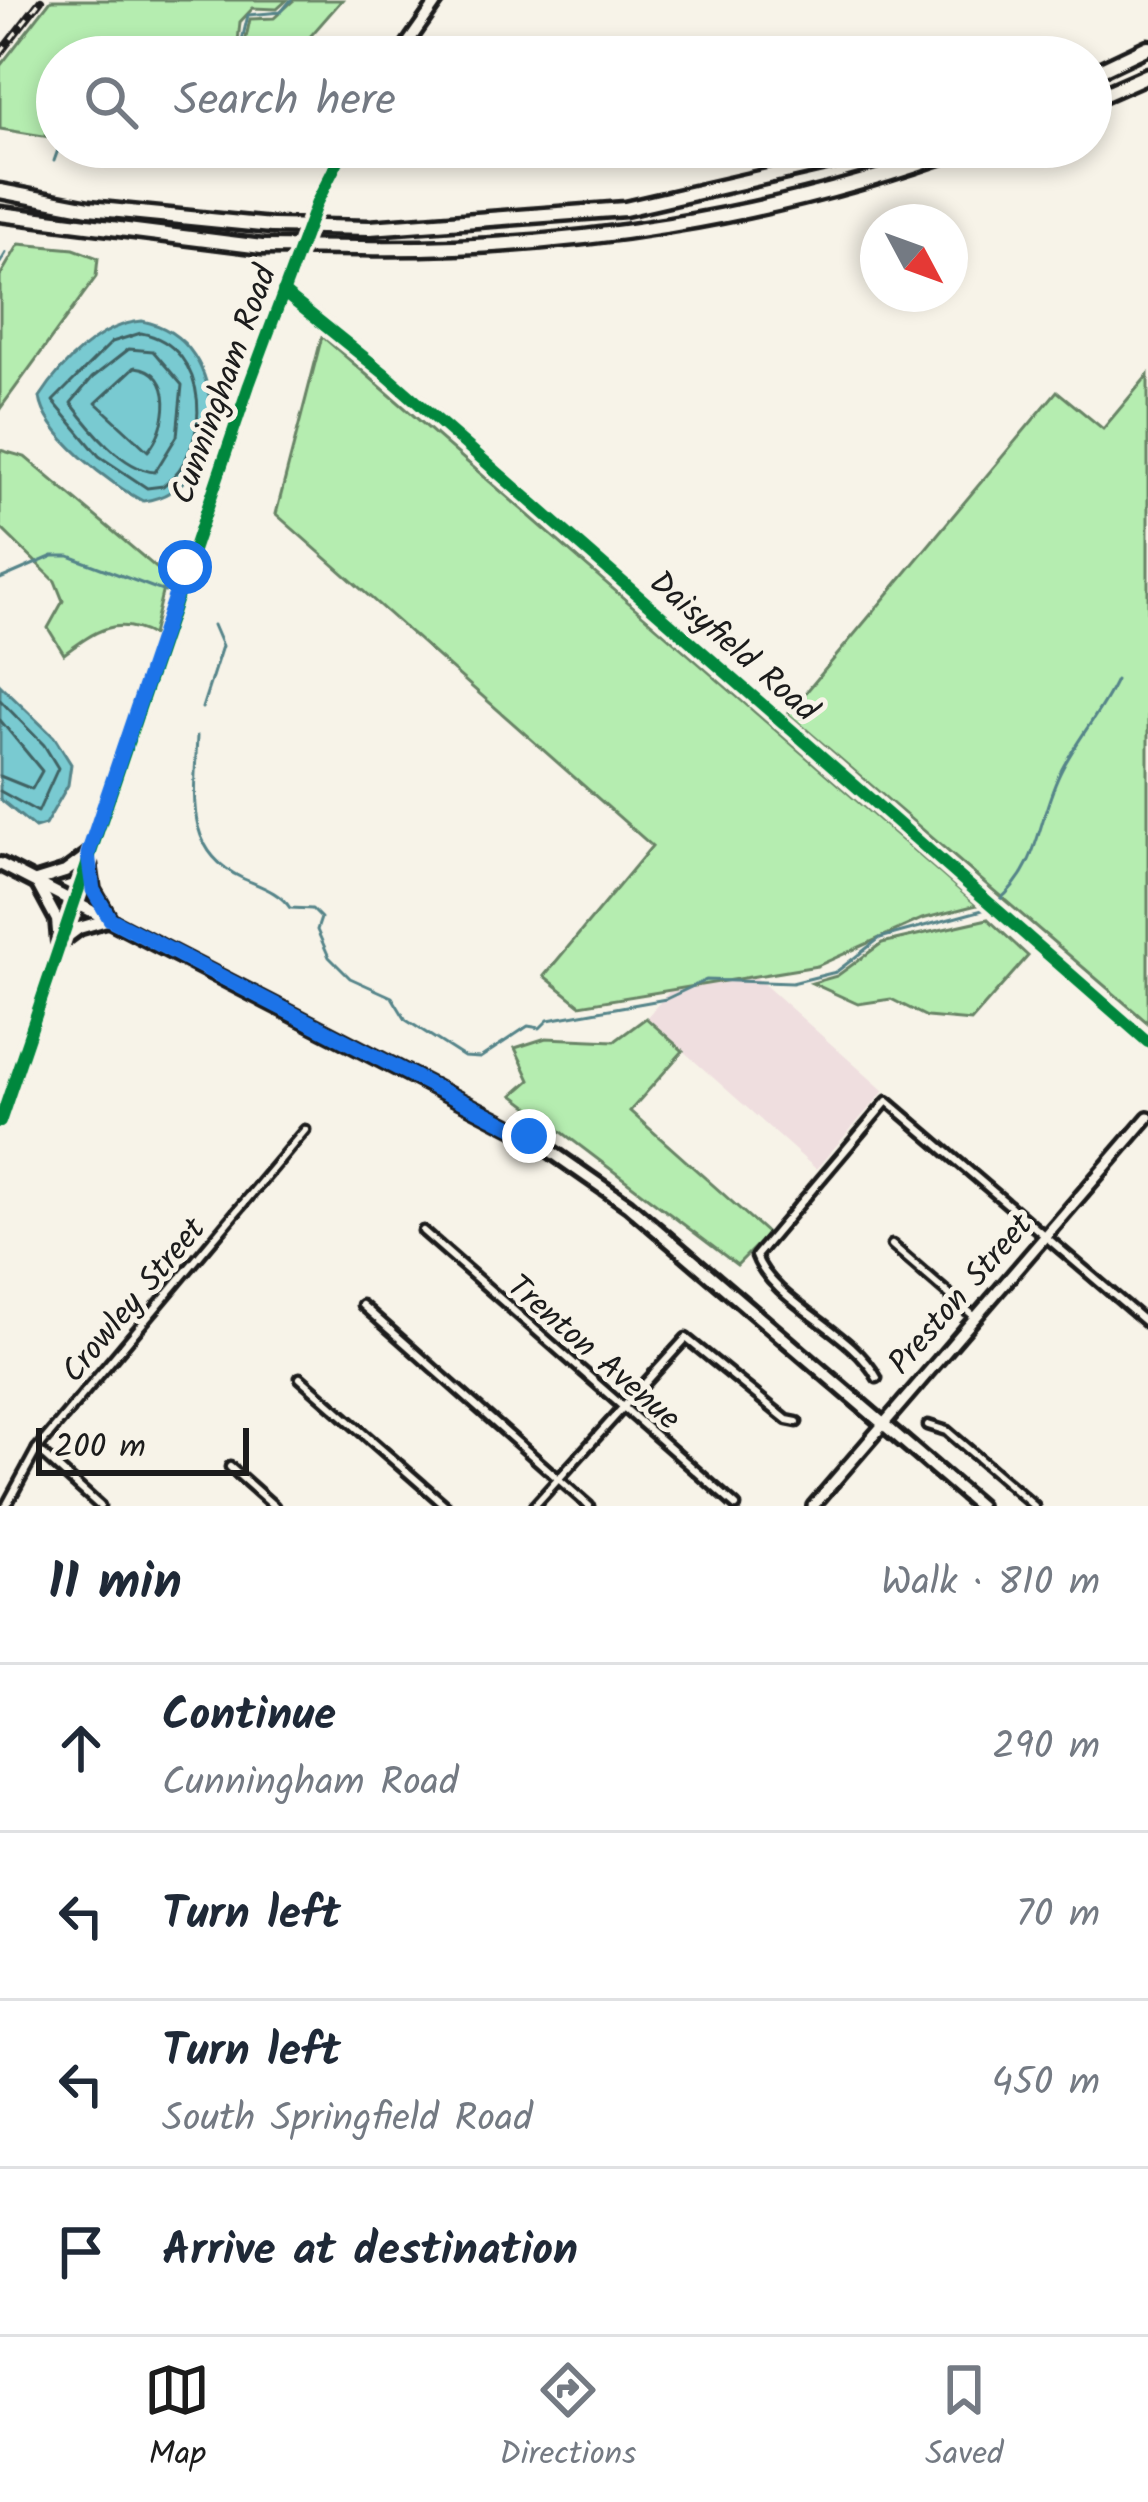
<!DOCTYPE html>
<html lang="en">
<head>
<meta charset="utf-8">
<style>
  body { margin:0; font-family:Kalam,sans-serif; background:#f6f6f7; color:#1f2937 }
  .compass { position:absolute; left:860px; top:204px; width:108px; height:108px; border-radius:50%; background:#fff; box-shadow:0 6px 18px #0003; rotate:131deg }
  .scale { position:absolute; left:36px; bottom:30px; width:213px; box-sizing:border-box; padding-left:12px; border:6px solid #1c1c1c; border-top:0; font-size:33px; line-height:42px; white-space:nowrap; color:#1c1c1c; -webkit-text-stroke:9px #f7f3e8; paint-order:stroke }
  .stop { position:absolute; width:36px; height:36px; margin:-27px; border:9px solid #1a73e8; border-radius:50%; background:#fff }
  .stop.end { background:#1a73e8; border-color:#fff; box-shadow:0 3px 12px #0008 }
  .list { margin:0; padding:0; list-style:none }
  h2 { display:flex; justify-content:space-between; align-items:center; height:156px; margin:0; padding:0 48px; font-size:51px }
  h2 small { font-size:39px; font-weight:400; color:#747a83 }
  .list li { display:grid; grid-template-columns:78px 1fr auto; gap:36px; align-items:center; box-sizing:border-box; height:168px; padding:0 48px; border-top:3px solid #e0e1e3 }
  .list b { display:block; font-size:45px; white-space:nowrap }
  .list p { margin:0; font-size:39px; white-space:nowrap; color:#747a83 }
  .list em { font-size:39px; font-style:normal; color:#747a83 }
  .icon { flex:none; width:66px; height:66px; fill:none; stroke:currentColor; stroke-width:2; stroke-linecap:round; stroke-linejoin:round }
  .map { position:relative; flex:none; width:1148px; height:1506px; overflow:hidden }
  .search { position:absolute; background:#fff; box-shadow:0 6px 18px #0003; left:36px; right:36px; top:36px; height:132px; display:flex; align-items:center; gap:30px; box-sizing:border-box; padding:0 42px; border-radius:66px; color:#747a83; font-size:45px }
  .sheet { height:828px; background:#fff }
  nav { display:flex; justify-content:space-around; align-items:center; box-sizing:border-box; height:168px; border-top:3px solid #e0e1e3; background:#fff; font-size:33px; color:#747a83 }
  nav a { display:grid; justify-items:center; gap:6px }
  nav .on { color:#1c1c1c }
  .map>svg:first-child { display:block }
  .built { fill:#efdedf }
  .green { fill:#b5edb0; stroke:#688466; stroke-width:3 }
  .water { fill:#79cad1; stroke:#548489; stroke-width:3 }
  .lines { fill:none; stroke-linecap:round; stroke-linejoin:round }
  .shore { stroke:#416264; stroke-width:3 }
  .stream { stroke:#548489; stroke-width:3 }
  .street-casing { stroke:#1c1c1c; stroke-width:15 }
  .secondary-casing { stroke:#1c1c1c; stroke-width:18 }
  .primary-casing { stroke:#1c1c1c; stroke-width:20 }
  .highway-casing { stroke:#1c1c1c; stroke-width:21 }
  .street { stroke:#f7f3e8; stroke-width:6 }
  .secondary { stroke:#f7f3e8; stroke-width:9 }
  .primary { stroke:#f7f3e8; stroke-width:10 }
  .highway { stroke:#f7f3e8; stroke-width:12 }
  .rail-casing { stroke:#1c1c1c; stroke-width:8 }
  .rail { stroke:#f7f3e8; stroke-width:3; stroke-dasharray:9; stroke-linecap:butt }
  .highway-bridge-casing { stroke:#1c1c1c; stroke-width:21; stroke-linecap:butt }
  .highway-bridge { stroke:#f7f3e8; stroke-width:12 }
  .cycleway-casing { stroke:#f7f3e8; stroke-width:20 }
  .cycleway { stroke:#00873e; stroke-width:12 }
  .route { stroke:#1a73e8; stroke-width:15 }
  .labels { text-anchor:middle; stroke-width:10; stroke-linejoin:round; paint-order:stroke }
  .street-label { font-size:33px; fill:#1c1c1c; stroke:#f7f3e8 }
</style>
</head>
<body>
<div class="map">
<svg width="1148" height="1506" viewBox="0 0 1148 1506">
  <rect width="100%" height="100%" fill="#f7f3e8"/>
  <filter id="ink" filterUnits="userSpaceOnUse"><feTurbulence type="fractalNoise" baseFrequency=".00833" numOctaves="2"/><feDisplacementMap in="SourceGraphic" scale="24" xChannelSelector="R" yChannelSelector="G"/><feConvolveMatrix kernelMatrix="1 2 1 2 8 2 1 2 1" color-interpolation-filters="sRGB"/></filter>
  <g filter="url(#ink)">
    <path class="built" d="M714,940L884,1091L816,1169L646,1018Z"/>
    <g class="green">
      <path d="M51,0H287L277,9L253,8L240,22L237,52L230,57H57L56,138L0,129V66Z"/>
      <path d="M294,0H342L300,48L310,57H242L250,19L274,18Z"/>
      <path d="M19,244L74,249L98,258L96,277L0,409V276Z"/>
      <path d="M322,336L977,905L922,919L817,966L580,1005L544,976L652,846L276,514Z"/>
      <path d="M1148,375V1023L788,714L1057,391L1103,429Z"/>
      <path d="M0,450L25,457L166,576L152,635C116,615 94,632 64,654L48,628L63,601L55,581L0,527Z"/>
      <path d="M988,919L1028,956L971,1021L927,1017L891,999L858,1004L812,983L837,976L882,943Z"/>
      <path d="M646,1018L683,1051L630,1111L768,1234L737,1265L513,1095L530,1080L515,1048L546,1038L615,1041Z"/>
    </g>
    <g class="water">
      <path d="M142,321C236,339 229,491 143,501C111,485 44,434 40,397C62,363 101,324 142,321Z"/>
      <path d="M0,685L54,737L71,764L68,785L45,825L35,828L0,799Z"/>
    </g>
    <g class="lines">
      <g class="shore">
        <path d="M141,333C211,346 214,448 163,486L147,488L99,456L53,401L112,342Z"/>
        <path d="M129,349L153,351L182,385L177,436L155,472C123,470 89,427 71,403L92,378Z"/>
        <path d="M135,367C177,371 168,428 148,451L96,403Z"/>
        <path d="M0,700L44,745L58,768L38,812L0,791"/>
        <path d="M0,720L42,771L32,789L0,776"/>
      </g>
      <g class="stream">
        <path d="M238,57L248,15L281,12L291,0"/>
        <path d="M54,161L59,147"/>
        <path d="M0,263L6,253"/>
        <path d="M0,579L53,556H69L165,592"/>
        <path d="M202,708L222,646L213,625"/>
        <path d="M197,736C195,792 182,850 242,878C259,886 280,892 290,908L312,909L321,918L317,930L329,957L350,978L392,997L406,1020L464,1057L480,1058L528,1026L540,1028L548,1020L666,999L706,980L792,983L836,972L880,938L990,908"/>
        <path d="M997,902C1042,865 1037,817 1062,769C1078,738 1101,712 1116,680"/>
      </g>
      <g class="street-casing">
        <g id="street">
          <path d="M423,1231L736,1506"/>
          <path d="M892,1245L975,1317"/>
          <path d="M362,1305L589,1506"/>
          <path d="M300,1378L446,1506"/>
          <path d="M877,1378C852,1331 773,1302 756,1256L887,1101L1148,1324"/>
          <path d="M928,1425L947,1431L1034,1506"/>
          <path d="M37,1449L100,1506"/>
          <path d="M230,1467L274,1506"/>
          <path d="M6,1506L37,1449L305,1130"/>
          <path d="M534,1506L686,1338L787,1420L797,1422"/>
        </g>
      </g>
      <g class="secondary-casing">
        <g id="secondary">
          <path d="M398,57L438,0"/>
          <path d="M283,292L385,374L1148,1042"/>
          <path d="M0,1122L249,385L317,202L345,147"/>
          <path d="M813,1506L1148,1117"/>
        </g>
      </g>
      <g class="primary-casing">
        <g id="primary">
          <path d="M88,855L93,890L108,916"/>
          <path d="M0,864L529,1136L628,1205L979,1506"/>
          <path d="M59,943L57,920L36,881L65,872L88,855"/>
          <path d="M59,943L79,928L110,919"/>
        </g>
      </g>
      <g class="highway-casing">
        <g id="highway">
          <path d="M1091,74L1148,47"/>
          <path d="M1091,100L1148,75"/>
          <path d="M0,191L89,208L272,226"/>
          <path d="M0,214L262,247"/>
          <path d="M370,228L625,209L894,147"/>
          <path d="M361,248C567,251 774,218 968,147"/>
        </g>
      </g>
      <use href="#street" class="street"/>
      <use href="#secondary" class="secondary"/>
      <use href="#primary" class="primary"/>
      <use href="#highway" class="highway"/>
      <g class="rail-casing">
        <path id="rail" d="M0,53L41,0"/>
      </g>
      <use href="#rail" class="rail"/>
      <g class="highway-bridge-casing">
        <g id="highway-bridge">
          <path d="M272,226L370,228"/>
          <path d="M262,247L361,248"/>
        </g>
      </g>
      <use href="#highway-bridge" class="highway-bridge"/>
      <g class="cycleway-casing">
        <g id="cycleway">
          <path d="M283,292L385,374L1148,1042"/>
          <path d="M0,1122L249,385L317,202L345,147"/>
        </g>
      </g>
      <use href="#cycleway" class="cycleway"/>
    </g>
  </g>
  <g class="lines" filter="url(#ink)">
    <path class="route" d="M185,567L88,854L93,890L110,919L529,1136"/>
  </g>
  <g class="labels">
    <g class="street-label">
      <text transform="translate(222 384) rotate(-70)" y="12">Cunningham Road</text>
      <text transform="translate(735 645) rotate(41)" y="12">Daisyfield Road</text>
      <text transform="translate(959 1293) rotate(-49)" y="12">Preston Street</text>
      <text transform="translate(132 1299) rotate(-50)" y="12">Crowley Street</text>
      <text transform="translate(595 1351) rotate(41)" y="12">Trenton Avenue</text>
    </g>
  </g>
</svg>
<svg class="compass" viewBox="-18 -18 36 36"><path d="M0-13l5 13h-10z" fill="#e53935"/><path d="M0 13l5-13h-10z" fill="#747a83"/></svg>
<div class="scale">200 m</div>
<div class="stop" style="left:185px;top:567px"></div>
<div class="stop end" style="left:529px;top:1136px"></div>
<div class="search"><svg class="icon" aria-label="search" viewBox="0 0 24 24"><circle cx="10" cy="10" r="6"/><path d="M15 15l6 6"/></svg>Search here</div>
</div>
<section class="sheet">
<h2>11 min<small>Walk · 810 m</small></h2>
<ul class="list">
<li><svg class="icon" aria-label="ahead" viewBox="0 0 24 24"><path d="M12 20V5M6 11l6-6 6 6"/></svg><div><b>Continue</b><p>Cunningham Road</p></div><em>290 m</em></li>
<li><svg class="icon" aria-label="left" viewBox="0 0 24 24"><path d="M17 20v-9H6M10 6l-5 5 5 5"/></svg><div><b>Turn left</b></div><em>70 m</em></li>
<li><svg class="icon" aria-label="left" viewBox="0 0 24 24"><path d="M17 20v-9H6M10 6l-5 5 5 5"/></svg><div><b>Turn left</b><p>South Springfield Road</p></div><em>450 m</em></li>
<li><svg class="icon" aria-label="arrive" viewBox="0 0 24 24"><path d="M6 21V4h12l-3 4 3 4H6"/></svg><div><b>Arrive at destination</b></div></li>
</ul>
</section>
<nav>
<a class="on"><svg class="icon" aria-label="map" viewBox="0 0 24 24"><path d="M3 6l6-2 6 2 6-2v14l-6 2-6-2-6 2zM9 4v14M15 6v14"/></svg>Map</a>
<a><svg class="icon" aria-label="directions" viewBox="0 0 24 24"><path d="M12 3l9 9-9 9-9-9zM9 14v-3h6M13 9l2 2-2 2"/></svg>Directions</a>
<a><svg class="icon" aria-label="saved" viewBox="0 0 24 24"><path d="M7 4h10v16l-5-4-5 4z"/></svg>Saved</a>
</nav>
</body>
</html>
